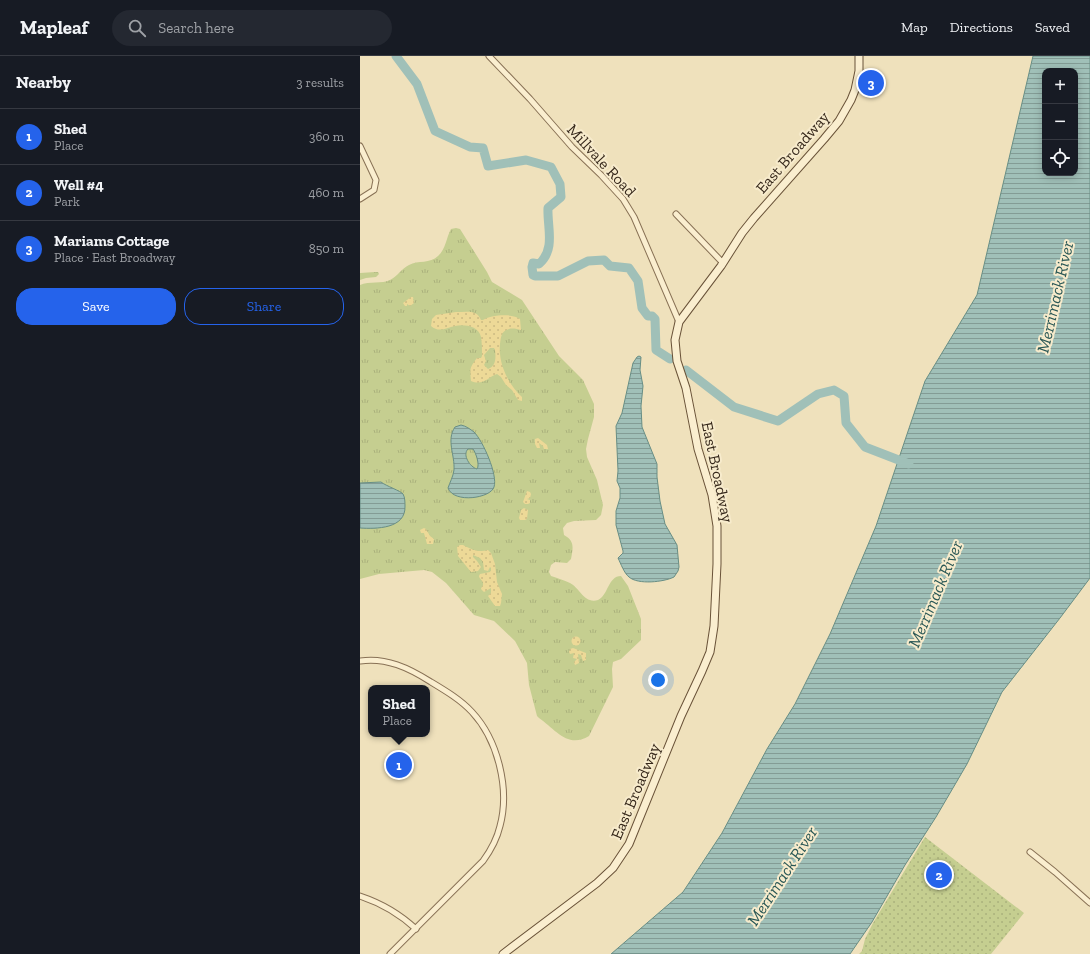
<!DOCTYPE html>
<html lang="en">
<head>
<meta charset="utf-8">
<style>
  body { margin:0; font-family:"Zilla Slab",serif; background:#242831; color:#f1f3f6 }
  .controls { position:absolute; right:12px; top:12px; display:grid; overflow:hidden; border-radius:8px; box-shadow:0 2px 10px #0003 }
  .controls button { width:36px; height:36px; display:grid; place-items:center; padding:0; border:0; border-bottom:1px solid #363941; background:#171b24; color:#f1f3f6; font:20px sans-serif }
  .you { position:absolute; left:298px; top:624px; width:14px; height:14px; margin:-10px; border:3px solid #fff; border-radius:50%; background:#1a73e8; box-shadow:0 0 0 6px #1a73e833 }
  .badge { display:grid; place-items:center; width:26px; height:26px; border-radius:50%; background:#2563eb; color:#fff; font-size:13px; font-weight:700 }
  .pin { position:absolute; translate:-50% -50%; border:2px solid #fff; box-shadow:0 1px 4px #0006 }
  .popup { position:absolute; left:8px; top:629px; width:62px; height:52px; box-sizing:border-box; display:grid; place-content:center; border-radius:8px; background:#171b24; filter:drop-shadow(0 1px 3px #0005); font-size:13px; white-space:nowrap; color:#9ea1a6 }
  .popup b { font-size:15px; color:#f1f3f6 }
  .popup::after { content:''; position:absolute; left:50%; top:100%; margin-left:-8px; border:8px solid transparent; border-top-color:#171b24 }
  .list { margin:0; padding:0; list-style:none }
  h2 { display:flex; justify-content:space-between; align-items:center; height:52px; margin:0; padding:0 16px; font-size:17px }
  h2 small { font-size:13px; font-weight:400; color:#9ea1a6 }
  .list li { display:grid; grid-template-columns:26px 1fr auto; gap:12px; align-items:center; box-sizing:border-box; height:56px; padding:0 16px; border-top:1px solid #363941 }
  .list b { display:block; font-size:15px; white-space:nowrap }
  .list p { margin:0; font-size:13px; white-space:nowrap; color:#9ea1a6 }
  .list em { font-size:13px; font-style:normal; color:#9ea1a6 }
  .actions { display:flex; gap:8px; padding:12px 16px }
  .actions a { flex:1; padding:9px 0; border:1px solid #2563eb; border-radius:16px; text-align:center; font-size:14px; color:#2563eb }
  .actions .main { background:#2563eb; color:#fff }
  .icon { flex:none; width:22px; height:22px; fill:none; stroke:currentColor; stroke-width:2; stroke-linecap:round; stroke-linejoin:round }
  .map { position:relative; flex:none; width:730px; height:898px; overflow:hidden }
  header { display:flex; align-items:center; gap:24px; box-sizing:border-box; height:56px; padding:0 20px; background:#171b24; border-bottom:1px solid #363941 }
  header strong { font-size:19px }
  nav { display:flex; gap:22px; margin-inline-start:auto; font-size:14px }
  .search { width:280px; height:36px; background:#242831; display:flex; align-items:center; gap:10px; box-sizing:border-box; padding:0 14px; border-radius:22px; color:#9ea1a6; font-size:15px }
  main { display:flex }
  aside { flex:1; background:#171b24 }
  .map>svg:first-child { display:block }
  .grass { fill:url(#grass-tufts) }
  .sand { fill:url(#sand-dots); fill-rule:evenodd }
  .park { fill:url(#park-dots) }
  .water { fill:url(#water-rules); stroke:#688e85; fill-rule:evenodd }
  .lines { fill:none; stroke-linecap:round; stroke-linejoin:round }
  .river { stroke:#a0c0b8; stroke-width:9 }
  .street-casing { stroke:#887155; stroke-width:7 }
  .secondary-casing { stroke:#695238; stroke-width:9 }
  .street { stroke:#faeecf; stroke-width:5 }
  .secondary { stroke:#faeecf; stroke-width:7 }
  .labels { text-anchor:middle; stroke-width:4; stroke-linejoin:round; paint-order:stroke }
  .street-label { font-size:16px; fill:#36281b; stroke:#f7ebcc }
  .water-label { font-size:17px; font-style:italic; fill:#295755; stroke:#f7ebcc }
</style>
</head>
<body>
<header>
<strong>Mapleaf</strong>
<div class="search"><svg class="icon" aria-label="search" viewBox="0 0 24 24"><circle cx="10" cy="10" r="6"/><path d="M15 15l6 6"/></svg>Search here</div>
<nav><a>Map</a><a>Directions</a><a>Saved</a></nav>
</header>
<main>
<aside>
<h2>Nearby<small>3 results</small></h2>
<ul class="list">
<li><span class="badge">1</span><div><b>Shed</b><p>Place</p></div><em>360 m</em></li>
<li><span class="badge">2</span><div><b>Well #4</b><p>Park</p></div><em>460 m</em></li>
<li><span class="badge">3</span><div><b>Mariams Cottage</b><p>Place · East Broadway</p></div><em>850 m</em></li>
</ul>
<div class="actions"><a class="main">Save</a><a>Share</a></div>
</aside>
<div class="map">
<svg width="730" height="898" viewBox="0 0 730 898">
  <defs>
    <pattern id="grass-tufts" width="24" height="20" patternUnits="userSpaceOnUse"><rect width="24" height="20" fill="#c5ce90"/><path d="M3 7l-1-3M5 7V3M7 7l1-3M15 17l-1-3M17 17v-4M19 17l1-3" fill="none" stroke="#aab17c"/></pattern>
    <pattern id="sand-dots" width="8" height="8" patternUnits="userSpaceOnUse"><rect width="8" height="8" fill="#edd997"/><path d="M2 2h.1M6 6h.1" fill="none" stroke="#ccba82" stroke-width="1.8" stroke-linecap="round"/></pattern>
    <pattern id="park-dots" width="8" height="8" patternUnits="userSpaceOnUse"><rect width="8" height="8" fill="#c5ce90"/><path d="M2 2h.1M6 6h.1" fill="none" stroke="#aab17c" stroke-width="1.8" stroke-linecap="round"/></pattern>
    <pattern id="water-rules" width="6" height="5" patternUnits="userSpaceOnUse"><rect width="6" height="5" fill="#a0c0b8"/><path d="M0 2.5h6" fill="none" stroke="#839c95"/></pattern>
  </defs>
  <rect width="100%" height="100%" fill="#efe1bc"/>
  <g class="grass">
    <path d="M96,172L100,173L127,216L132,226L162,244L199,300L223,324L234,348V361L228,383L226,393L227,401L237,424L243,449L241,459L236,464L214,465L207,467L203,472L204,479C215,485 213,492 211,503L207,507L195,506L191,509L189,516L191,520C197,522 204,524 210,527C220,532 224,548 238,544C248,540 248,520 261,520L268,530L281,563V584L261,603L253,606L252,613L253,631L229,680C208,693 196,674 179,662L177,660L169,629L167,607L155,585L134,565L114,559L86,527L72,516L64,514L19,518L0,523V229C9,225 22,228 30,224C37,221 42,212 49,209C58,204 70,208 78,200C86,193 86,182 91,173Z"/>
    <path d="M15,216H18L19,218L16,221L6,222L0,224V217Z"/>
  </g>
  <g class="sand">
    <path d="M51,241H53L54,247L50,250L47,248V250H45L43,247Z"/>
    <path d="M96,256C106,256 117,253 121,264H123C130,259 153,257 160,263L161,274C157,273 153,272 149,273C141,275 141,281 140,288C138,307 148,328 162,341V345L158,344L152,334L146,329L141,321L137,318C128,321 123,330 111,325C110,314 109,312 117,302H121L122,300C122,294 122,287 121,281C119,270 104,268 95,270C86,272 79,277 71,270L72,263L76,259ZM130,292H134L135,294C136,302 136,310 128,313L124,309L126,305L124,299Z"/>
    <path d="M178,382L187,389L188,393H184L183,390L179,387L180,392H177L175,388V383Z"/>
    <path d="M167,435L170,436L171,438L170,442L167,443L170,444V447L168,448H165L163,446Z"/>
    <path d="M164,452L168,454L167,463L165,464H160L159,462L161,454Z"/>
    <path d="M64,472L66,473L70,480L74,483L73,488H67L64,477H61L60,474Z"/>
    <path d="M103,489C111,493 118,497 128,494L131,497L135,508L137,526L142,538L141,547L140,550H135L128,540L131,537V532L124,536L121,533C121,532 122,531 123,529C124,525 119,523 119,520L120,518L130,516L131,514V512L130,511L128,515L124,514L123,506L120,502L113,499V501L117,505L121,511L118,515L111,516L98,500L97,491L100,489Z"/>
    <circle cx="216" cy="585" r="4.5"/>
    <path d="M213,592L226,597V604L223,605L221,599L218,598L219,607L215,609L214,606L217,603L213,602L214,597L210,598L209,596L210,593Z"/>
  </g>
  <path class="park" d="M565,781L664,857L631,898H499L502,895L505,883L513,867Z"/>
  <g class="water">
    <path d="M673,0H730V522L700,562L642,636L607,708L576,761L545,809L512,866L490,898H251L323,836L362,777L407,693L435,648L470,578L516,470L565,325L617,239ZM685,15H715V117H685Z"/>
    <path d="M279,300L281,301L280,314L283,330L281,350L282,371L297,408V421L300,445L305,468L317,489L319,511L318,515L314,521C304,526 278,529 269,521C264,517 261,508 258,502L263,497V495L256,469V455L260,442V432L257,425L258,415L256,370L262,357L273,307L277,301Z"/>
    <path d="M101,369C106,370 110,373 114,376C123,385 138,419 134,431C131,442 94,448 88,432C90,426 93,421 94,414C95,399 86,384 95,371ZM108,393H113C116,397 120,409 117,413C110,411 102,399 108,393Z"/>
    <path d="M21,426C26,430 41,435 43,438C45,441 45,447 45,450C46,473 16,473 0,472V427Z"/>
  </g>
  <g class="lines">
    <g class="river">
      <path d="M36,0L57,28L75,75L110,91L123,92L128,110L166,104L191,111L200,128L201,141L188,152C187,171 196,193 179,208L173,207L172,211L173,219L175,220H198L228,205L244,204L250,210L269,212L278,225L282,252L288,260H292L295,263L296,294L310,303"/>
      <path d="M326,314L374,351L418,365L458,338L474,334L484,340L486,367L505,391L549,408"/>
    </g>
    <g class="street-casing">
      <g id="street">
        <path d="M129,0L170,43L212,91L241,119L263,143L274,161L319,266"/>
        <path d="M0,90L16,124L14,134L0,143"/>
        <path d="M316,158L363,207"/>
        <path d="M0,605C26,601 49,612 71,626C86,635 101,644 112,656C138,684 150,733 140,770C137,783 131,794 123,805L30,898"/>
        <path d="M670,796L695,816L730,847"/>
        <path d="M0,840C21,847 40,858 56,873"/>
      </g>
    </g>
    <g class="secondary-casing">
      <path id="secondary" d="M143,898L237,827L253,812L269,788L321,660L342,615L350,596L354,570L357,508V470L352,439L338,393L326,332L317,305L315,284L319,266L361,210L382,177L394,162L464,83L479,65L491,44L495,34L499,15V0"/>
    </g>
    <use href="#street" class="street"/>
    <use href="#secondary" class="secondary"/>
  </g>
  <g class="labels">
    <g class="street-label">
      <text transform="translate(432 96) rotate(-49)" y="6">East Broadway</text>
      <text transform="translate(242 104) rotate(47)" y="6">Millvale Road</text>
      <text transform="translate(358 416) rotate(78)" y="6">East Broadway</text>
      <text transform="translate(275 735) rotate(-67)" y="6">East Broadway</text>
    </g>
    <g class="water-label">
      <text transform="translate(695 241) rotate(-77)" y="6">Merrimack River</text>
      <text transform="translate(575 538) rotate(-67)" y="6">Merrimack River</text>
      <text transform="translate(422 820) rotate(-57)" y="6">Merrimack River</text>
    </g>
  </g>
</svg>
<div class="controls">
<button>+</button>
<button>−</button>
<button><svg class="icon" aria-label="locate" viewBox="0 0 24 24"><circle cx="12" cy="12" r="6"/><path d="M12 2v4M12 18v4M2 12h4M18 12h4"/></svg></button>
</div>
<div class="you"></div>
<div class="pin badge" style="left:39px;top:709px">1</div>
<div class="popup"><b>Shed</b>Place</div>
<div class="pin badge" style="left:579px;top:819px">2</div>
<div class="pin badge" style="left:511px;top:27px">3</div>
</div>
</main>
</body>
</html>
